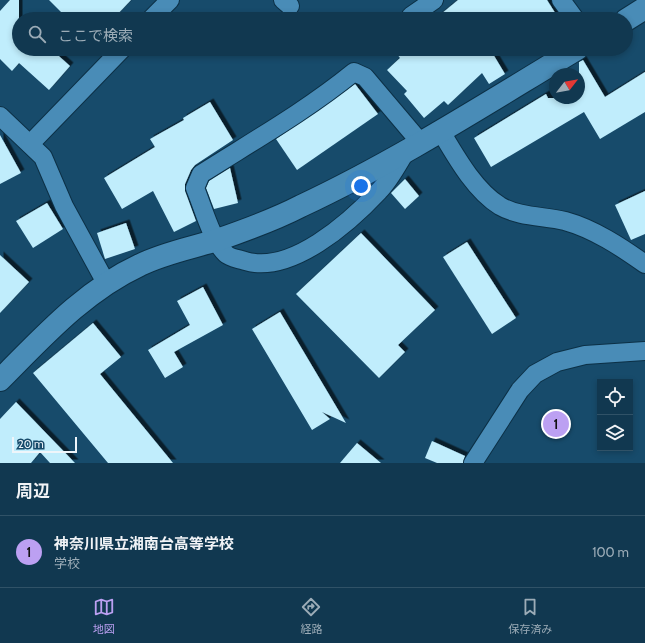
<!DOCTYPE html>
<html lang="ja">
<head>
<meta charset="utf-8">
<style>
  body { margin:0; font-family:Cabin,"Noto Sans JP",sans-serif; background:#1e435a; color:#f1f3f6 }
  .controls { position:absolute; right:12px; bottom:12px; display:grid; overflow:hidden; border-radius:0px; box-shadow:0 2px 6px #0003 }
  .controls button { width:36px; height:36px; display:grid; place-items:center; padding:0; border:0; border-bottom:1px solid #305267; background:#113850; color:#f1f3f6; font:20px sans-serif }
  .compass { position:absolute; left:549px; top:68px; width:36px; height:36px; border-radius:50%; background:#113850; box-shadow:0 2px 6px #0003; rotate:59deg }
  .scale { position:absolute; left:12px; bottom:10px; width:65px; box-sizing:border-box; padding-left:4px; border:2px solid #eef5fa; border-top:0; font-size:11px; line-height:14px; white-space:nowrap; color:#eef5fa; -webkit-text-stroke:3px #174b6b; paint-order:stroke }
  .you { position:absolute; left:361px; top:186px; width:14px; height:14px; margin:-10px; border:3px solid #fff; border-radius:50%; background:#1a73e8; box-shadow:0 0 0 6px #1a73e833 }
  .badge { display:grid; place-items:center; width:26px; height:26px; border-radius:50%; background:#bca0f2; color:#111; font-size:13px; font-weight:700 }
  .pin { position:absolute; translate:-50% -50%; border:2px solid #fff; box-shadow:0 1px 4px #0006 }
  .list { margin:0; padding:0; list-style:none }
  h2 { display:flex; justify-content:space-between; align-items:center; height:52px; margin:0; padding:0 16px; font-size:17px }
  h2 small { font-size:13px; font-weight:400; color:#9cacb7 }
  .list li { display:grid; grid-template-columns:26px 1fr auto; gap:12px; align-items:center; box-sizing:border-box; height:72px; padding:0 16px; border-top:1px solid #305267 }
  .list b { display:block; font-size:15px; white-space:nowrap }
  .list p { margin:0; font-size:13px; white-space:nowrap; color:#9cacb7 }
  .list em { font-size:13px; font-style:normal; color:#9cacb7 }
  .icon { flex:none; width:22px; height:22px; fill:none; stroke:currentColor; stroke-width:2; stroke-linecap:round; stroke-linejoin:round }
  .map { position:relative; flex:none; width:645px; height:463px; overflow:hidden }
  .search { position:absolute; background:#113850; box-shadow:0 2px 6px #0003; left:12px; right:12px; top:12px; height:44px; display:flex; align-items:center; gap:10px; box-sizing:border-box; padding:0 14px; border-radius:22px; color:#9cacb7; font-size:15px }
  .sheet { height:124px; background:#113850 }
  nav { display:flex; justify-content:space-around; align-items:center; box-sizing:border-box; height:56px; border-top:1px solid #305267; background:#113850; font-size:11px; color:#9cacb7 }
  nav a { display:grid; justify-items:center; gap:2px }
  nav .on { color:#bca0f2 }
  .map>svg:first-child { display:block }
  .building { fill:#c0edfc; filter:url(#shadow) }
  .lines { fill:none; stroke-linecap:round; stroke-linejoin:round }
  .street-casing { stroke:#0c3046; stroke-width:20 }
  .secondary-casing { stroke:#0c3046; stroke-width:24 }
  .street { stroke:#498cb7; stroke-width:18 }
  .secondary { stroke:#498cb7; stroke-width:22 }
</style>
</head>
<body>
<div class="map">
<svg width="645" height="463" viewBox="0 0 645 463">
  <defs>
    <filter id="shadow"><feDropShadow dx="3.5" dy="-3.5" stdDeviation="0" flood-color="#0009"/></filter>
  </defs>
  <rect width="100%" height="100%" fill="#174b6b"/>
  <g class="building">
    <path d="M10,0H19V49H51L70,66L49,90L19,63L12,71L0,59V11Z"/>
    <path d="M49,0H131L113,19H68Z"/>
    <path d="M458,0H547L559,19H435Z"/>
    <path d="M393,49H490L505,74L489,84L482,73L448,105L444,101L424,118L404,94L407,91L387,70L400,58Z"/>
    <path d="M583,60L605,97L645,72V112L600,139L584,112L491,167L474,138L546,94L548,98H579V62Z"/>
    <path d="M355,84L378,114L297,170L276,139Z"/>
    <path d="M210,102L233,140L195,165L191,170L185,184V191L196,221L174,232L153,191L122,209L104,178L155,147L150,139L184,120L183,118Z"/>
    <path d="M0,135L21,173L0,184Z"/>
    <path d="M230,168L238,203L214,209L206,188L209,181Z"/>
    <path d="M405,179L419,196L405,209L391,193Z"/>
    <path d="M645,191V234L631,240L615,205Z"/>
    <path d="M47,203L63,229L33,248L16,221Z"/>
    <path d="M126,223L135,249L105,259L97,233Z"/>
    <path d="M361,233L435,310L398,345L405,352L379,378L296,294Z"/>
    <path d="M467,242L516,318L492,334L443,257Z"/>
    <path d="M0,255L29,282L0,313Z"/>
    <path d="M203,287L223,325L174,352L183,367L165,378L148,350L190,325L177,301Z"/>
    <path d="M280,312L346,423L322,412L330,419L312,430L252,329Z"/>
    <path d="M93,323L121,357L100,374L173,463H108L33,373Z"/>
    <path d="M16,402L75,463H50L40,452L31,463H0V419Z"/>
    <path d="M432,441L465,456L463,463H437L425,458Z"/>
    <path d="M357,443L381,463H340Z"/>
  </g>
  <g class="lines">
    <g class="street-casing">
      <g id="street">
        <path d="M283,0L290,6"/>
        <path d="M561,0L575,19"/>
        <path d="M411,16L434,0"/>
        <path d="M151,19L170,0"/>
        <path d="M0,116L43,157L64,206L106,283"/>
        <path d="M440,130C455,155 474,190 500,206C519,217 544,216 565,221C594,229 621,247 645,264"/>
        <path d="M30,144L122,49"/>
        <path d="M406,151C398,164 390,180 379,191C350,222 291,275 245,261C240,259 230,258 226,254C211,239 203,207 195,188L201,174C253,141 306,111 354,72L365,77L420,142"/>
        <path d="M473,463L520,390L535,374L557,362L585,355L645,351"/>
      </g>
    </g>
    <g class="secondary-casing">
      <g id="secondary">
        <path d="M626,20L645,8"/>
        <path d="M0,380C43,337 84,291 140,265C164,253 191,248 217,240C246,230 274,220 301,206C397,161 487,103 577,49"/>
      </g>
    </g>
    <use href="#street" class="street"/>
    <use href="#secondary" class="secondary"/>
  </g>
</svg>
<div class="controls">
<button><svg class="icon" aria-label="locate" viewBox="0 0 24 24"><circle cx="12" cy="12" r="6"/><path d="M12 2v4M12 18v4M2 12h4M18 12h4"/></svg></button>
<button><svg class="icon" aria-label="layers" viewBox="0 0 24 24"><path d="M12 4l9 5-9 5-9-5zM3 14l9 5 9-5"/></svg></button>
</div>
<svg class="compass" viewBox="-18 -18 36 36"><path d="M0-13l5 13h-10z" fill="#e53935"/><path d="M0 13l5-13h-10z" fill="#9cacb7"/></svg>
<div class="scale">20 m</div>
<div class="you"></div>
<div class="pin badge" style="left:556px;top:424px">1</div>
<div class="search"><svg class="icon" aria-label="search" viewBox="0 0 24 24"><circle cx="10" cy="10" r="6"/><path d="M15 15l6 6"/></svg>ここで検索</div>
</div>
<section class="sheet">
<h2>周辺<small></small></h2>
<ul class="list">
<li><span class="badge">1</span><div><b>神奈川県立湘南台高等学校</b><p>学校</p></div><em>100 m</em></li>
</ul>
</section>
<nav>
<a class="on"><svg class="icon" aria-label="map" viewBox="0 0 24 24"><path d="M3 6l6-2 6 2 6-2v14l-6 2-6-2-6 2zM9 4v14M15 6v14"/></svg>地図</a>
<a><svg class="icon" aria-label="directions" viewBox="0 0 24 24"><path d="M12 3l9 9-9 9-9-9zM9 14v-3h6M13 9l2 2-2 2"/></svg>経路</a>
<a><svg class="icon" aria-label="saved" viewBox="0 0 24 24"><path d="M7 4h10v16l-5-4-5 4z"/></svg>保存済み</a>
</nav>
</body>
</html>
